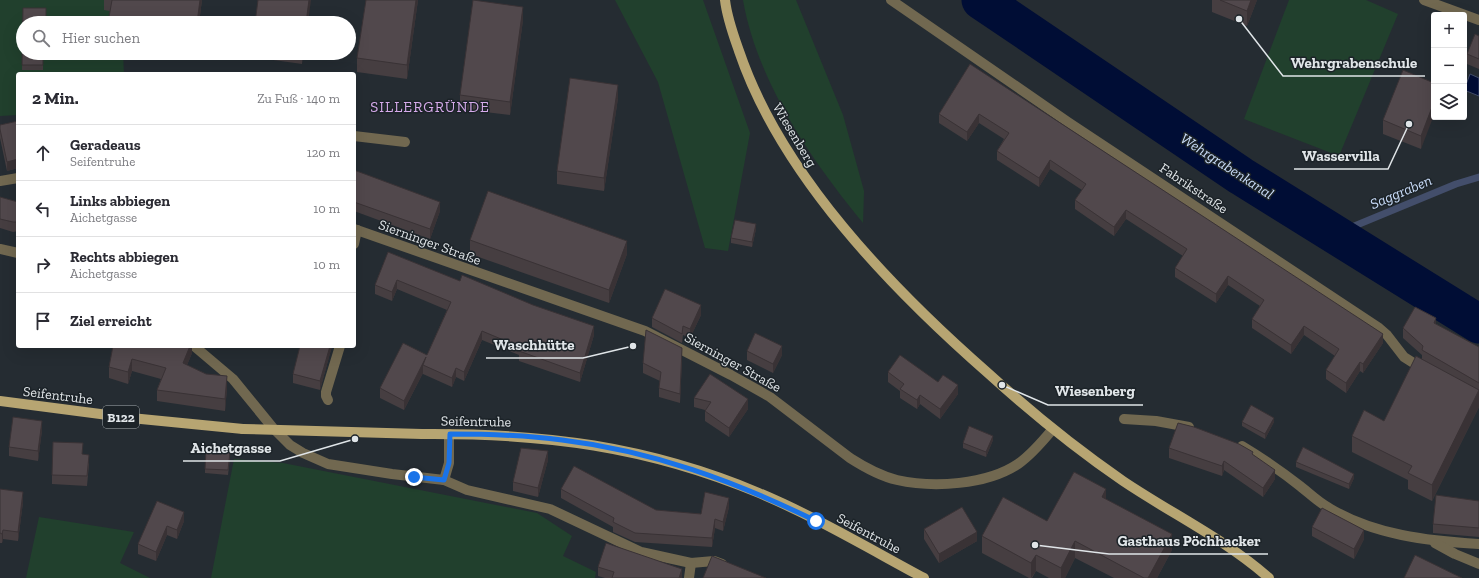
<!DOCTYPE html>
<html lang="de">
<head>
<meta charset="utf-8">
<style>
  body { margin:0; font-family:"Zilla Slab",serif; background:#f7f7f7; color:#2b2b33 }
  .controls { position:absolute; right:12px; top:12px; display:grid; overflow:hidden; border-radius:4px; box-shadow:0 4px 16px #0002 }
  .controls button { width:36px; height:36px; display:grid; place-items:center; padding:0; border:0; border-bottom:1px solid #e1e1e2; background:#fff; color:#2b2b33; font:20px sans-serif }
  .stop { position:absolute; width:12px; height:12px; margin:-9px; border:3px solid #1a73e8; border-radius:50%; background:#fff }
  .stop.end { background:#1a73e8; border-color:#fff; box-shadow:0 1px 4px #0008 }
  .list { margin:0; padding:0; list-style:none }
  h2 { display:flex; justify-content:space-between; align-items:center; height:52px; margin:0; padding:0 16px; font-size:17px }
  h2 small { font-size:13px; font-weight:400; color:#7c7c81 }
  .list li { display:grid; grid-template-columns:26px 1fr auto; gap:12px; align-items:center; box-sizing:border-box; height:56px; padding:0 16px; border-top:1px solid #e1e1e2 }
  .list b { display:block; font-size:15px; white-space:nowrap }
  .list p { margin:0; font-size:13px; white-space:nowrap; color:#7c7c81 }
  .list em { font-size:13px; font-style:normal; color:#7c7c81 }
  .icon { flex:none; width:22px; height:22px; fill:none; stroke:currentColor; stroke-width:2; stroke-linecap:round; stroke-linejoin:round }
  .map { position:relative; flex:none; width:1479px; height:578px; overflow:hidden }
  .search { position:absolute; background:#fff; box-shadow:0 4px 16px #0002; left:16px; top:16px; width:340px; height:44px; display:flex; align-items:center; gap:10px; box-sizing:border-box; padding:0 14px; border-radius:22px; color:#7c7c81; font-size:15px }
  .panel { position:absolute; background:#fff; box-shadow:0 4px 16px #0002; left:16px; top:72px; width:340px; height:276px; border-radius:4px }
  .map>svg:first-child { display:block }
  .green { fill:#21402d }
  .water { fill:#000d35; stroke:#434e6b }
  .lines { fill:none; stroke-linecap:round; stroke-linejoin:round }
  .stream { stroke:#434e6b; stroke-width:7 }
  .river { stroke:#000d35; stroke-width:39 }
  .minor { stroke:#716850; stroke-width:10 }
  .major { stroke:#b7a572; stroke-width:10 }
  .major-bridge { stroke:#b7a572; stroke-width:10 }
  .wall { fill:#463e41 }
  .shaded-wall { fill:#393235 }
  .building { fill:#51484c; stroke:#393235 }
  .route { stroke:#1a73e8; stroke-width:5 }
  .labels { text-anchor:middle; stroke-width:3; stroke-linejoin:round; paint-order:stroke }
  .shield { fill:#1c2328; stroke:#a5abae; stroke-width:1 }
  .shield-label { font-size:13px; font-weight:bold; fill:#e0e5e8 }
  .street-label { font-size:14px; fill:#e0e5e8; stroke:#1c2328 }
  .neighbourhood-label { font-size:15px; letter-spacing:1px; fill:#d6abeb; stroke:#1c2328 }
  .water-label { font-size:15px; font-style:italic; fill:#caddfa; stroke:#1c2328 }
  .leader { fill:none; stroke:#e0e5e8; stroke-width:1.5 }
  .callout-dot { fill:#e0e5e8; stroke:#1c2328; stroke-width:1.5 }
  .callout-label { font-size:15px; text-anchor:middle; font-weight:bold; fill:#e0e5e8; stroke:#1c2328; stroke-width:3; stroke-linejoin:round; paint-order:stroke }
</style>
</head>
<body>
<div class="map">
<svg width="1479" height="578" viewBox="0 0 1479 578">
  <rect width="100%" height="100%" fill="#252c32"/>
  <g class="green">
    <path d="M0,0H125L124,23H23V53H123L124,74H18V115L0,116Z"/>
    <path d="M615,0H703L750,133L728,251L705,248L658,82Z"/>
    <path d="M743,0H796L843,115L864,191L863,223C811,160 757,81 743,0Z"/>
    <path d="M1289,0H1366L1398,14L1339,156L1244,119Z"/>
    <path d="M234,459L283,463L537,513L572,536L563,556L596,572L595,578H211Z"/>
    <path d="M39,517L134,532L120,563L150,578H26Z"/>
  </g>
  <path class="water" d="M1470,74L1479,78V96L1464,90Z"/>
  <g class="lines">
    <path class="stream" d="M1335,234L1456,184L1479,177"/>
    <path class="river" d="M981,0L1241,176L1479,324"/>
    <g class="minor">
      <path d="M891,0L1068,122L1379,328L1387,335L1404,357L1423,369"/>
      <path d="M1424,0L1479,20"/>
      <path d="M354,136L405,142"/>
      <path d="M0,181L18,178"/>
      <path d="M354,229L645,331L731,375L770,397L850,458C864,467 880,476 897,480C933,488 987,485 1018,464C1031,455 1042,442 1052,430"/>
      <path d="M354,244L357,230"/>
      <path d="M0,249L18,253"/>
      <path d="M194,346L233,379L273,428L290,445L303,453L328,464L392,474L444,480L467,490L550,509L641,552L691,563L714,561L722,564"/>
      <path d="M328,400L326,396V392L340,346"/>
      <path d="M1124,419L1156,421L1189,427"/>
      <path d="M1242,446C1262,458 1281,471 1300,486C1309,493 1318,502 1329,508C1374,535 1428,541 1479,544"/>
      <path d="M444,480L449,463V434"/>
      <path d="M1435,543L1455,554L1479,564"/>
      <path d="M689,578L691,563"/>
    </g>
    <g class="major">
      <path d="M725,0C727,18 733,34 739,51C781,175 892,289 989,374C1032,413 1075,448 1123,481C1172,514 1225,539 1269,578"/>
      <path d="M0,401L131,418L243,429"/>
      <path d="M422,434C543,433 647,446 759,493C816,517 870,549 924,578"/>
    </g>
    <path class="major-bridge" d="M243,429L422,434"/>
  </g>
  <g class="wall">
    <path d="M104,0H202L199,23H108L110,11L104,10Z"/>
    <path d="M366,0H418L407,79L357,72V58Z"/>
    <path d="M1212,0H1257L1247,26L1212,12Z"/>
    <path d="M23,8V23L43,53V70H22Z"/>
    <path d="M523,20L510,115L460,109V95Z"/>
    <path d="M1479,36V69L1467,64V54Z"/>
    <path d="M98,53H121V59L99,60Z"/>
    <path d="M252,53H303L302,64L252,57Z"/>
    <path d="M970,64L1383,343L1363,373L1360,371L1346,393L1326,379V370L1335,356L1304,335L1291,354L1252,328V319L1260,306L1228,285L1216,303L1175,277V268L1183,256L1126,219L1114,236L1075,209V200L1082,190L1050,169L1039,187L997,160V151L1004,139L979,123L967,141L939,123V114Z"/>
    <path d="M1434,83L1421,149L1383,134V120Z"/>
    <path d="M618,98L604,191L557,184V171Z"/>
    <path d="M18,121V168L7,171L0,138V125Z"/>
    <path d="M354,170L440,211L430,239L354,211Z"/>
    <path d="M0,197L18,202V231L13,232L0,228Z"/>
    <path d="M756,229L752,247L731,243V238Z"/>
    <path d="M470,240L627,254L609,303L470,254Z"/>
    <path d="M388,252L594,335L580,382L519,361V355L482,340L464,381L456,377L452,387L423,374V373L404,410L380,398V388L427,355L447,310L397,289L392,301L375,294V285Z"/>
    <path d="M701,315L690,338L683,335L682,343L652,327V318Z"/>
    <path d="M1436,324L1479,347V407L1432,501L1408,489V480L1352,452V436L1384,421L1422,359V355L1403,338V328Z"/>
    <path d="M113,346H192V353L187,365L227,388L225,411L157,401V390L161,379L132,371L128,384L109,378V367Z"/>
    <path d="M332,346L320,390L293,383V374Z"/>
    <path d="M747,351L782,355L773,373L747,360Z"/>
    <path d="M682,357L680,403L659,397V388L660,381L643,373V363Z"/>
    <path d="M888,372L938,382L958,394L940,419L920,404L917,409L900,398V391L888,382Z"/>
    <path d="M694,398L748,409L729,437L705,421V410L694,407Z"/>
    <path d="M1242,422H1274L1265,439L1242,426Z"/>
    <path d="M42,430L38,461L9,456V447Z"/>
    <path d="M993,440L986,457L963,448V443Z"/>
    <path d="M1169,448L1253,455L1275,479L1263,497L1224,470L1222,476L1169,458Z"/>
    <path d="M83,454L89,464L87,486L52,484V475Z"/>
    <path d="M230,457L228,475L205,473V469Z"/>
    <path d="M548,460L538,497L513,491V482Z"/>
    <path d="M1296,462L1354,478L1349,489L1296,467Z"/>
    <path d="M0,489L23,502L18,541L3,539L2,543H0Z"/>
    <path d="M561,489L656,510L701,514L729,507L723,531L715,528L712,547L635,542L613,532V527L561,498Z"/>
    <path d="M1106,499L1172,550L1157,578H1114L1075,558L1065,578H1049L1036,571L1032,578H1029L982,553V536L1047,521Z"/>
    <path d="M157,501L184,521L177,539L167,535L156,561L138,554V544Z"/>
    <path d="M1479,501V537L1433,533V524Z"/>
    <path d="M1312,527L1364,539L1354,559L1312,536Z"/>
    <path d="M924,529L977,541L939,563L924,539Z"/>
    <path d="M598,567L682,569V578H605L598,576Z"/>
  </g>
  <g class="shaded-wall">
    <path d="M200,0H202L199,23H197Z"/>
    <path d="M309,0H311L308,23H306Z"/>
    <path d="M416,0H418L407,79V65Z"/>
    <path d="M1251,0H1257L1247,26V11Z"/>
    <path d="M523,7V20L510,115V102Z"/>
    <path d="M302,53H303L302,64Z"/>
    <path d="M618,85V98L604,191V178Z"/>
    <path d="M1434,102V115L1421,149V136Z"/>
    <path d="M979,114V123L967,141V132Z"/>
    <path d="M18,159V168L7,171V162Z"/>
    <path d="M1050,160V169L1039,187V178Z"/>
    <path d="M440,202V211L430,239V229Z"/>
    <path d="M1126,210V219L1114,236V227Z"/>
    <path d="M756,224V229L752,247V242Z"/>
    <path d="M627,241V254L609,303V290Z"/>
    <path d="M1228,276V285L1216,303V294Z"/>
    <path d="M397,280V289L392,301V292Z"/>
    <path d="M701,305V315L690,338V329Z"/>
    <path d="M1436,318V329L1434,323Z"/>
    <path d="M594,326V335L580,382V373Z"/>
    <path d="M1304,326V335L1291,354V345Z"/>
    <path d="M482,331V340L464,381V372Z"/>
    <path d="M1383,334V343L1363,373V364Z"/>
    <path d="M190,346H192V353L183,375V363Z"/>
    <path d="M330,346H332L320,390V381Z"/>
    <path d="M782,346V355L773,373V364Z"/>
    <path d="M682,348V357L680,403V394Z"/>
    <path d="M426,357L423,365V373L404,410V401Z"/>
    <path d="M132,359V371L128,384V372Z"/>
    <path d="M1360,362V371L1346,393V383Z"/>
    <path d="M456,368V377L452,387V378Z"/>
    <path d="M227,376V388L225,411V399Z"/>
    <path d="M958,385V394L940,419V409Z"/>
    <path d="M1479,391V407L1432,501V485Z"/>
    <path d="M920,395V404L917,409V400Z"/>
    <path d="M748,399V409L729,437V428Z"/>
    <path d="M1274,418V422L1265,439V434Z"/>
    <path d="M42,421V430L38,461V451Z"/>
    <path d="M993,436V440L986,457V452Z"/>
    <path d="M548,451V460L538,497V488Z"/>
    <path d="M1224,461V470L1222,476V466Z"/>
    <path d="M1275,470V479L1263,497V488Z"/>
    <path d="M1354,474V478L1349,489V484Z"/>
    <path d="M1106,489V506L1102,497Z"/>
    <path d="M23,492V502L18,541V532Z"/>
    <path d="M729,498V507L723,531V522Z"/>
    <path d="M184,512V521L177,539V530Z"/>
    <path d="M715,519V528L712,547V538Z"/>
    <path d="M167,526V535L156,561V552Z"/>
    <path d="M3,530V539L2,543V534Z"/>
    <path d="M1364,530V539L1354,559V549Z"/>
    <path d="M977,532V541L939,563V554Z"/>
    <path d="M1172,534V550L1157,578H1148Z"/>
    <path d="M1075,541V558L1065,578H1061V568Z"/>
    <path d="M1036,555V571L1031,578V563Z"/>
    <path d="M682,569V578H679Z"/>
  </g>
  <g class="building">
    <path d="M112,0H200L197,23H108Z"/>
    <path d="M258,0H309L306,23H255Z"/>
    <path d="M366,0H416L407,65L357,58Z"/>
    <path d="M473,0L523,7L510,102L460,95Z"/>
    <path d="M1220,0H1251L1247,11Z"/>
    <path d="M23,8H46V23H23V53H43V65H22Z"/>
    <path d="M1475,34L1479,36V59L1467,54Z"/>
    <path d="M98,53H121V54L99,56Z"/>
    <path d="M970,64L1383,334L1363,364L1360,362L1346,383L1326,370L1339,349L1304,326L1291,345L1252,319L1264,300L1228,276L1216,294L1175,268L1187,249L1126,210L1114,227L1075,200L1086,184L1050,160L1039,178L997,151L1009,133L979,114L967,132L939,114Z"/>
    <path d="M1403,70L1434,83V102L1421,136L1383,120Z"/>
    <path d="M570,78L618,85L604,178L557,171Z"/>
    <path d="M18,121V159L7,162L0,129V125Z"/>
    <path d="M354,170L440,202L430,229L354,202Z"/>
    <path d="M488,191L627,241L609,290L470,240Z"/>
    <path d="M0,197L18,202V222H13L0,219Z"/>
    <path d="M735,220L756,224L752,242L731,238Z"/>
    <path d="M388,252L460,281L462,275L533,305L594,326L580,373L519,351L520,347L482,331L464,372L456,368L452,378L423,365L426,357L404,401L380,388L403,343L427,355L451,302L397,280L392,292L375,285Z"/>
    <path d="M665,289L701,305L690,329L683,326L682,334L652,318Z"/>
    <path d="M1415,307L1436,318L1434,323L1479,347V383L1422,350L1423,346L1403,328Z"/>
    <path d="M646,330L682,348L680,394L659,388L661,372L643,363Z"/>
    <path d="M755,333L782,346L773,364L747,351Z"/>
    <path d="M113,346H190L183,363L206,374L227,376L225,399L157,390L166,368L132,359L128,372L109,367Z"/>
    <path d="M300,346H330L320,381L293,374Z"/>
    <path d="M900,355L938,382L943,375L958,385L940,409L920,395L917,400L900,389L904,384L888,372Z"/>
    <path d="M1416,356L1479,390L1432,485L1408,473L1412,466L1352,436L1364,410L1384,421Z"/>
    <path d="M710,374L748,399L729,428L705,411L711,402L694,398Z"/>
    <path d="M1251,405L1274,418L1265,434L1242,422Z"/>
    <path d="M13,417L42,421L38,451L9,447Z"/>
    <path d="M1178,423L1194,427L1239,444L1253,452L1252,454L1275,470L1263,488L1224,461L1222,466L1169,448Z"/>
    <path d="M969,426L993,436L986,452L963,443Z"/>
    <path d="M53,442L83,443L82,454L89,455L87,476L52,475Z"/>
    <path d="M1303,447L1354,474L1349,484L1296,462Z"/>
    <path d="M521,448L548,451L538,488L513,482Z"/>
    <path d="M206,450L230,452L228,470L205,469Z"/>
    <path d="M574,466L656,510L701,514L705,492L729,498L723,522L715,519L712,538L635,533L613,522L614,518L561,489Z"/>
    <path d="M1074,472L1106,489L1102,497L1172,534L1148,578H1144L1075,541L1061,568L1036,555L1031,563L982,536L1003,497L1047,521Z"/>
    <path d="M0,489L23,492L18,532L3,530L2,534L0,533Z"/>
    <path d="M1436,495L1479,501V528L1433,524Z"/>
    <path d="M157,501L184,512L177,530L167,526L156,552L138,544Z"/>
    <path d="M962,507L977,532L939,554L924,529Z"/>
    <path d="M1322,508L1364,530L1354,549L1312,527Z"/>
    <path d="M606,543L682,569L679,578H612L614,572L598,567Z"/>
    <path d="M1415,555L1462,578H1404Z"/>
    <path d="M712,556L766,578H703Z"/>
  </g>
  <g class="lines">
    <path class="route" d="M414,477L444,480L449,463L450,434C487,434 524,435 562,440C653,451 734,481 816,521"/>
  </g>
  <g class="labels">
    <rect class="shield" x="103" y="406" width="36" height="22" rx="3"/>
    <g class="shield-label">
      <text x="121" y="422">B122</text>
    </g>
    <g class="street-label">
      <text transform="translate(795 135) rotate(59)" y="5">Wiesenberg</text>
      <text transform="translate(1194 188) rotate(34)" y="5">Fabrikstraße</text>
      <text transform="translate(430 242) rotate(20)" y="5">Sierninger Straße</text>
      <text transform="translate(733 362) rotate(29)" y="5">Sierninger Straße</text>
      <text transform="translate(58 395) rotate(7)" y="5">Seifentruhe</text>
      <text transform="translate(476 421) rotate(1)" y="5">Seifentruhe</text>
      <text transform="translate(869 533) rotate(28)" y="5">Seifentruhe</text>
    </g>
    <g class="neighbourhood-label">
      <text x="430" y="112">SILLERGRÜNDE</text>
    </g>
    <g class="water-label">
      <text transform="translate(1227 166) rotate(33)" y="5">Wehrgrabenkanal</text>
      <text transform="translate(1401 192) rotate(-23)" y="5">Saggraben</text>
    </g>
  </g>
  <path class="leader" d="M1239 19L1283 76H1425M1409 124L1388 169H1294M633 346L583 358H486M1002 385L1048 405H1143M355 439L280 461H183M1035 545L1109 554H1268"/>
  <g class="callout-dot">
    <circle cx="1239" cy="19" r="4"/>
    <circle cx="1409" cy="124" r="4"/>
    <circle cx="633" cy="346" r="4"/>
    <circle cx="1002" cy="385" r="4"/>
    <circle cx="355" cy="439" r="4"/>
    <circle cx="1035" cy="545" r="4"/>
  </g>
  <g class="callout-label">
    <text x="1354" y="68">Wehrgrabenschule</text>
    <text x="1341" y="161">Wasservilla</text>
    <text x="534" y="350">Waschhütte</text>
    <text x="1095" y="396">Wiesenberg</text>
    <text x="231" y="453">Aichetgasse</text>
    <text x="1189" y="546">Gasthaus Pöchhacker</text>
  </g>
</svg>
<div class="controls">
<button>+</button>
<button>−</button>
<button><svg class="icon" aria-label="layers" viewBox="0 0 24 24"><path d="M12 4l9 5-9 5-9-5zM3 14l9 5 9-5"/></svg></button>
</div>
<div class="stop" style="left:816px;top:521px"></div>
<div class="stop end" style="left:414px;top:477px"></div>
<div class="search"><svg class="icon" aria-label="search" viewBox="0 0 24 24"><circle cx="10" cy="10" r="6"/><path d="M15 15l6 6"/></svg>Hier suchen</div>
<section class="panel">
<h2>2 Min.<small>Zu Fuß · 140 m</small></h2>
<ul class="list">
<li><svg class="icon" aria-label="ahead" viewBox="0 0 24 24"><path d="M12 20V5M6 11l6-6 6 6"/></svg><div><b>Geradeaus</b><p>Seifentruhe</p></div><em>120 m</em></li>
<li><svg class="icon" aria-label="left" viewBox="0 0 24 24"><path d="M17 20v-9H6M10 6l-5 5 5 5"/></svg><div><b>Links abbiegen</b><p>Aichetgasse</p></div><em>10 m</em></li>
<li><svg class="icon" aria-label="right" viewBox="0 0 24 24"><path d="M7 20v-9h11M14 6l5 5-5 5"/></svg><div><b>Rechts abbiegen</b><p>Aichetgasse</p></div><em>10 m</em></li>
<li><svg class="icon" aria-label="arrive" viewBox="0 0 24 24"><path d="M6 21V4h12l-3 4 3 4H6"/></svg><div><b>Ziel erreicht</b></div></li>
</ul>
</section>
</div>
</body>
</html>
